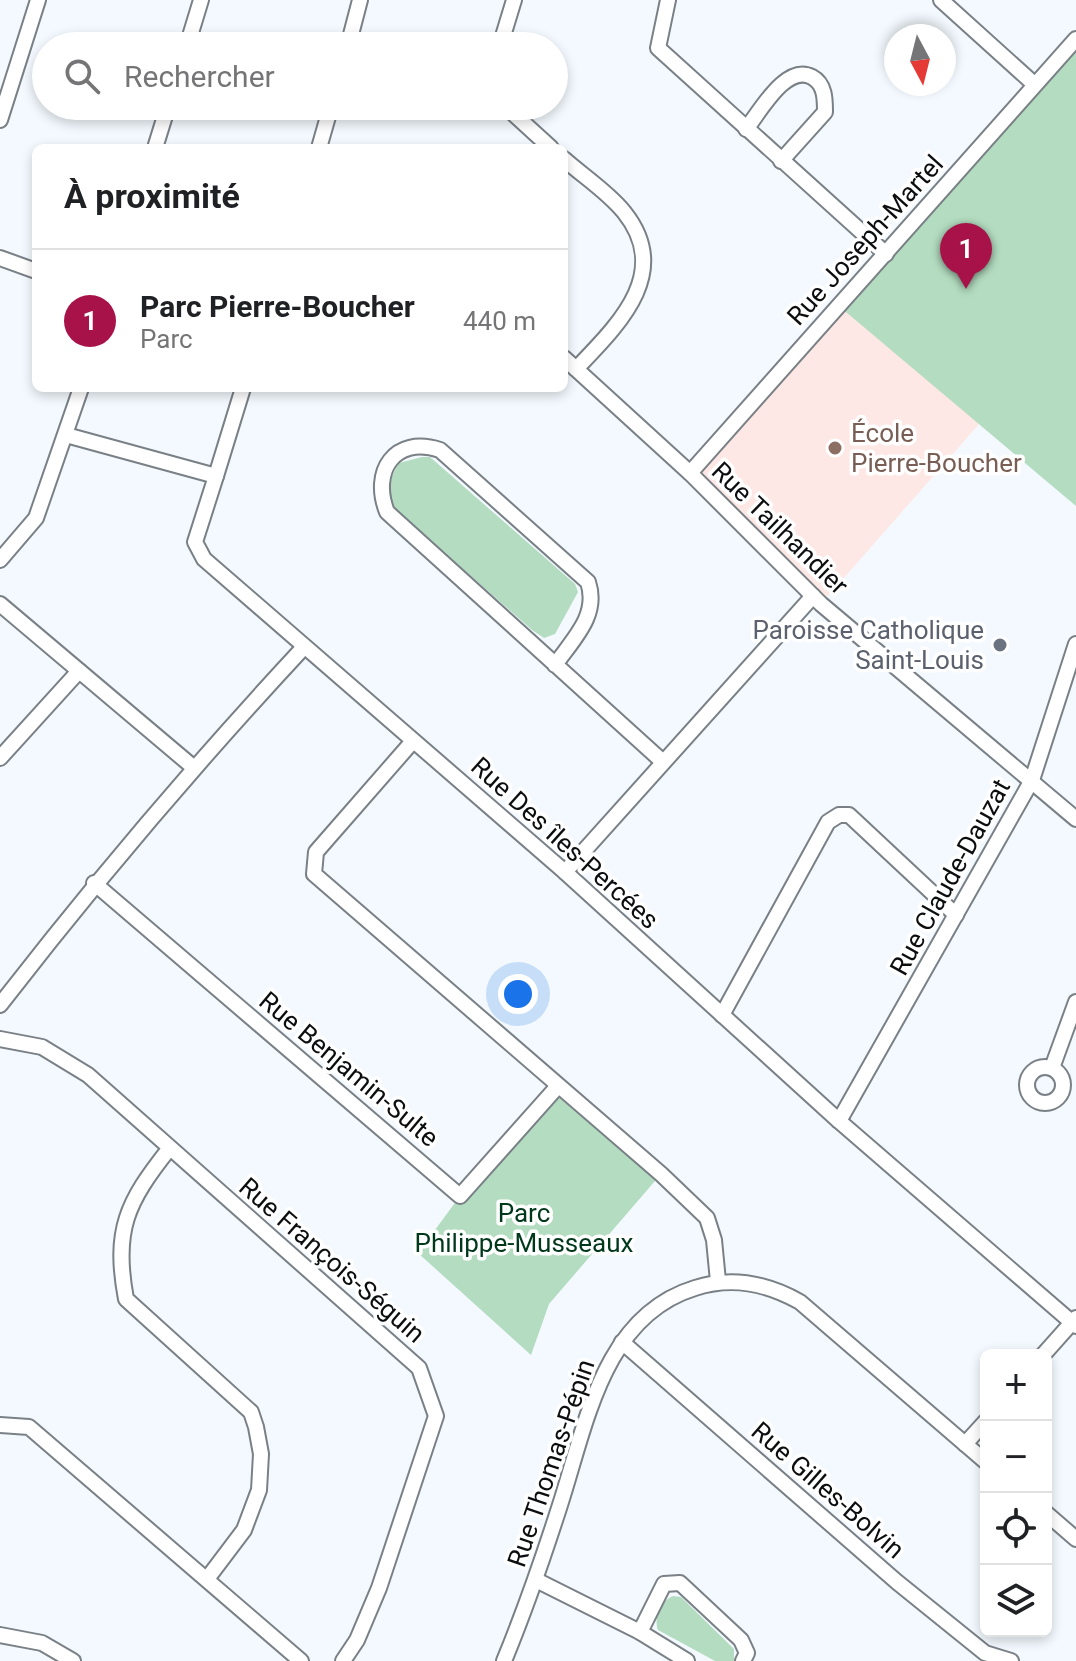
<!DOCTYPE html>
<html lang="fr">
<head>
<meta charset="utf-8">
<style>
  body { margin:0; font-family:Roboto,sans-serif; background:#f6f6f6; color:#202124 }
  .controls { position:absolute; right:24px; bottom:24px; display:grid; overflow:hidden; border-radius:12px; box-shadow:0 4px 12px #0003 }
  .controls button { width:72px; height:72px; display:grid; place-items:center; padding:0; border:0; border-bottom:2px solid #e0e0e0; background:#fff; color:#202124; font:40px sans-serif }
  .compass { position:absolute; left:884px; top:24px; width:72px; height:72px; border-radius:50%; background:#fff; box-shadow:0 4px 12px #0003; rotate:173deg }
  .you { position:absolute; left:518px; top:994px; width:28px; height:28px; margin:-20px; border:6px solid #fff; border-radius:50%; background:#1a73e8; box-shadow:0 0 0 12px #1a73e833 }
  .badge { display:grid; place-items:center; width:52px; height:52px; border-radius:50%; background:#a71249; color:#fff; font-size:26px; font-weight:700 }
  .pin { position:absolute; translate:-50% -66px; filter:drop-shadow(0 2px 4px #0008) }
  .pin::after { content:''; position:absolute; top:42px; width:28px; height:24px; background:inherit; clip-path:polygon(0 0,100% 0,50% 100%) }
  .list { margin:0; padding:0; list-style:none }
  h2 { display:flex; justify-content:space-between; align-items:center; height:104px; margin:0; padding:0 32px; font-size:34px }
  h2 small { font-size:26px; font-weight:400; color:#757577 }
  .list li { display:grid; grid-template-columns:52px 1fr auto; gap:24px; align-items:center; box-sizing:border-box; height:144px; padding:0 32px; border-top:2px solid #e0e0e0 }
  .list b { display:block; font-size:30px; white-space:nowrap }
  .list p { margin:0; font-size:26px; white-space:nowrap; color:#757577 }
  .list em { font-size:26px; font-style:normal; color:#757577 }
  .icon { flex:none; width:44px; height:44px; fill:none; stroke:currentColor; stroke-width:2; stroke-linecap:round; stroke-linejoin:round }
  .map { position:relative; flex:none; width:1076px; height:1661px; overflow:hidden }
  .search { position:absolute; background:#fff; box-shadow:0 4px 12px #0003; left:32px; top:32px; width:536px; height:88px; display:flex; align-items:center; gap:20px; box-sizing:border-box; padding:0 28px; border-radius:44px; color:#757577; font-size:30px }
  .panel { position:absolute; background:#fff; box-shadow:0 4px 12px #0003; left:32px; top:144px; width:536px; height:248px; border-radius:12px }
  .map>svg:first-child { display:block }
  .education { fill:#fee8e5 }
  .green { fill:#b3dcc0 }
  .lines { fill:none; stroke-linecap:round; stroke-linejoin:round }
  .street-casing { stroke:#798086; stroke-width:18 }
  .street { stroke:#fff; stroke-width:14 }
  .education-dot { fill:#8d6e63; stroke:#fff; stroke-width:3 }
  .worship-dot { fill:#6b7280; stroke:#fff; stroke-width:3 }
  .labels { text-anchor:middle; stroke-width:7; stroke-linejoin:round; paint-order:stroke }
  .street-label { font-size:26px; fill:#0b0d0f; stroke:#fff }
  .education-label { font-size:26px; fill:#785e54; stroke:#fff; text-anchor:start }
  .worship-label { font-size:26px; fill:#5b616d; stroke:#fff; text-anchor:end }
  .park-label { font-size:26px; fill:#00381b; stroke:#fff }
</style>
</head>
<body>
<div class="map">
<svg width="1076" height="1661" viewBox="0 0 1076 1661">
  <rect width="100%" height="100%" fill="#f3f9fe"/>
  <path class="education" d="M840,307L980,423L821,604L690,473Z"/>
  <g class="green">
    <path d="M1076,39V506L840,307Z"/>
    <path d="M422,457H430L575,584L578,592L555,634L544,638L532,630L397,511C385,492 388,482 399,463Z"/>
    <path d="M558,1086L661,1174L549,1304L531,1355L418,1253L460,1196Z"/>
    <path d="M673,1596L681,1597L734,1649V1661H715L658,1630C653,1618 662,1600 673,1596Z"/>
  </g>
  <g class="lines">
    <g class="street-casing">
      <g id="street">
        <path d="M668,0L658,48L886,254"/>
        <path d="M941,0L1034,84"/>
        <path d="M187,46L201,0"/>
        <path d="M348,46L360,0"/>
        <path d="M500,46L514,0"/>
        <path d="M505,106L551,148"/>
        <path d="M0,120L38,0"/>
        <path d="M746,129C760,112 786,63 812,77C825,84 825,99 825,112L781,161"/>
        <path d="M155,148L168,106"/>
        <path d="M319,148L331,106"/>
        <path d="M564,159C583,176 608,192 624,212C673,273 618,325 576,369"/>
        <path d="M0,258L36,271"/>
        <path d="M564,358L690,473L821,604L1076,819"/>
        <path d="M66,435L216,476L195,542L204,559L565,872L839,1121L1076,1326"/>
        <path d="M690,473L1076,39"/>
        <path d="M216,476L243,388"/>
        <path d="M0,560L36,518L81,388"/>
        <path d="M0,604L193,767"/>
        <path d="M555,665C574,638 599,615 588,582L440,450C394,435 371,472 387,512L663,762"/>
        <path d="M413,741L316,852L314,874L661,1174L707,1218L714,1240L718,1281"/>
        <path d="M0,758L79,671"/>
        <path d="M565,872L813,596"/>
        <path d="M94,883L460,1196L558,1086"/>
        <path d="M0,1005C96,881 197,762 304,647"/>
        <path d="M722,1015L828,822L839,815H849L956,915"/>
        <path d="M0,1039L42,1047L88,1075L419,1368L436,1416L379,1588L357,1640L343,1661"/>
        <circle cx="1045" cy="1085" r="18"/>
        <path d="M1052,1068L1076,1002"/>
        <path d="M839,1121L1032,780L1076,644"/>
        <path d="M169,1149C127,1202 113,1230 126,1299L251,1412L256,1427L261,1454L259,1490L244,1530L207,1579"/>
        <path d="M622,1342L897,1582L985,1653L1011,1661"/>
        <path d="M1043,1355L1076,1318"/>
        <path d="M0,1425L29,1427L301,1661"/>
        <path d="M965,1444L986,1421"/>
        <path d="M1046,1513L1076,1539"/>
        <path d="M536,1580L640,1632L687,1661"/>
        <path d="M640,1632L664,1584L680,1583L741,1640L747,1653L743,1661"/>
        <path d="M0,1635L42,1643L73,1661"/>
        <path d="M504,1661C525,1610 543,1558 560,1505C586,1425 603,1316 695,1288C732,1276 766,1283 800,1302L986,1462"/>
      </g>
    </g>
    <use href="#street" class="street"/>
  </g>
  <circle class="education-dot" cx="835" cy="448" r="8"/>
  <circle class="worship-dot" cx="1000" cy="645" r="8"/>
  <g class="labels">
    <g class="street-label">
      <text transform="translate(865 240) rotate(-48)" y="9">Rue Joseph-Martel</text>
      <text transform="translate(780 528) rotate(44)" y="9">Rue Tailhandier</text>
      <text transform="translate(565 843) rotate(42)" y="9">Rue Des îles-Percées</text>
      <text transform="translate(950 877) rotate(-61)" y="9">Rue Claude-Dauzat</text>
      <text transform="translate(349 1069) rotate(40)" y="9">Rue Benjamin-Sulte</text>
      <text transform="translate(332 1260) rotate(41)" y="9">Rue François-Séguin</text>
      <text transform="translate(551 1463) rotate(-71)" y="9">Rue Thomas-Pépin</text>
      <text transform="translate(828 1490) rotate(41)" y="9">Rue Gilles-Bolvin</text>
    </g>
    <g class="education-label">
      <text x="851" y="442">École<tspan x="851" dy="30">Pierre-Boucher</tspan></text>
    </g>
    <g class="worship-label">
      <text x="984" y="639">Paroisse Catholique<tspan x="984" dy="30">Saint-Louis</tspan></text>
    </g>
    <g class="park-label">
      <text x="524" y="1222">Parc<tspan x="524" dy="30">Philippe-Musseaux</tspan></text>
    </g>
  </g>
</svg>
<div class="controls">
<button>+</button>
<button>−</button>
<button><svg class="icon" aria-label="locate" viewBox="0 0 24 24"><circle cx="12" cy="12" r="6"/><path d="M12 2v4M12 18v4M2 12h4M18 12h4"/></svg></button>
<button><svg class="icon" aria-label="layers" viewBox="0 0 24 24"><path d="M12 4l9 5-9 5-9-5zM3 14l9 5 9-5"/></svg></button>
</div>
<svg class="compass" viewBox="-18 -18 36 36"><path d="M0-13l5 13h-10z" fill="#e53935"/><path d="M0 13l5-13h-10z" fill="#757577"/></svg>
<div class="you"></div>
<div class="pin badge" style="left:966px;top:289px">1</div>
<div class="search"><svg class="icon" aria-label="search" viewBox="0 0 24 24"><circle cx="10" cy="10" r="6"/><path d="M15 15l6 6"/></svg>Rechercher</div>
<section class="panel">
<h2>À proximité<small></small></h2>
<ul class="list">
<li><span class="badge">1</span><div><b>Parc Pierre-Boucher</b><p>Parc</p></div><em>440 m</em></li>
</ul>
</section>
</div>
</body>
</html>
